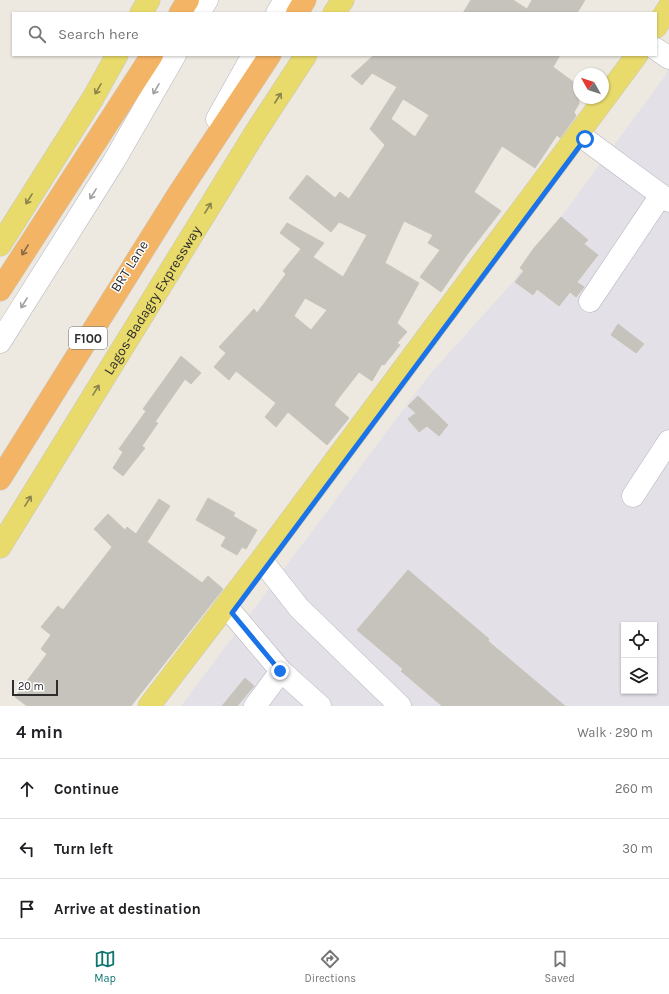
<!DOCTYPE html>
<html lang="en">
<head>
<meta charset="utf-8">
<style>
  body { margin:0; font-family:Karla,sans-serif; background:#f6f6f6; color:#202124 }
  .controls { position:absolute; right:12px; bottom:12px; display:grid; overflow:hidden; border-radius:0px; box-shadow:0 1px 3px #0004 }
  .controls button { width:36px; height:36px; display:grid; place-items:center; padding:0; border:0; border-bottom:1px solid #e0e0e0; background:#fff; color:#202124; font:20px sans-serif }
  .compass { position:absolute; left:573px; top:68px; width:36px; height:36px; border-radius:50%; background:#fff; box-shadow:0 1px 3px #0004; rotate:309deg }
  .scale { position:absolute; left:12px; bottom:10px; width:46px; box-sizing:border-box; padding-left:4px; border:2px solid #2d2d2d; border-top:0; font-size:11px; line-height:14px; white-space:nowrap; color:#2d2d2d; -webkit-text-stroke:3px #fff; paint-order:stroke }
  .stop { position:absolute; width:12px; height:12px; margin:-9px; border:3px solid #1a73e8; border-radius:50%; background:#fff }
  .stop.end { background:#1a73e8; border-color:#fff; box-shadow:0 1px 4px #0008 }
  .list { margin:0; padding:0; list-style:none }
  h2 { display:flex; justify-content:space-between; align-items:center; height:52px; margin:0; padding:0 16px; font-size:17px }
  h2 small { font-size:13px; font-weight:400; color:#757577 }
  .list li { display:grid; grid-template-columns:26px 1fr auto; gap:12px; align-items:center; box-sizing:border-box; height:60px; padding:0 16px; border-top:1px solid #e0e0e0 }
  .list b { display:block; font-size:15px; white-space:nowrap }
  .list em { font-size:13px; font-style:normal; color:#757577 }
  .icon { flex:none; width:22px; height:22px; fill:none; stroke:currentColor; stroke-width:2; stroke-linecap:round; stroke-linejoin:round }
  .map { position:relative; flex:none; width:669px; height:706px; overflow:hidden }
  .search { position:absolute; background:#fff; box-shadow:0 1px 3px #0004; left:12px; right:12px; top:12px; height:44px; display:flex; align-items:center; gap:10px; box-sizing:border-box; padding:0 14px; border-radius:0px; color:#757577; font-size:15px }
  .sheet { height:232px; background:#fff }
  nav { display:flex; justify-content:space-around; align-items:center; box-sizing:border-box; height:56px; border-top:1px solid #e0e0e0; background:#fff; font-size:11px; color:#757577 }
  nav a { display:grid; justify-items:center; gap:2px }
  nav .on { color:#0f766e }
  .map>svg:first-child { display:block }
  .industrial { fill:#e3e0e7; fill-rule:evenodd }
  .building { fill:#c6c3bc; stroke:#c9c5ba; fill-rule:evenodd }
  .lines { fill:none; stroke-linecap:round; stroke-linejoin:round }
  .minor-casing { stroke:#b4b5bf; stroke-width:23 }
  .major-casing { stroke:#c8c8c8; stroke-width:23 }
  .highway-casing { stroke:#c8c8c8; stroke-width:23 }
  .minor { stroke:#fff; stroke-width:22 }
  .major { stroke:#e8da6b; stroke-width:22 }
  .highway { stroke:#f4b465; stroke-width:22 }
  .oneway { stroke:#8a844c }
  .oneway2 { stroke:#a0a0a0 }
  .oneway3 { stroke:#876a46 }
  .route { stroke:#1a73e8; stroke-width:5 }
  .labels { text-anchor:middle; stroke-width:3; stroke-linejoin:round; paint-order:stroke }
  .shield { fill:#fff; stroke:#6c6c6c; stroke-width:1 }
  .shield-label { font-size:13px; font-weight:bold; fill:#2d2d2d }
  .street-label { font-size:14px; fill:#2d2d2d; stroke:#fff }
</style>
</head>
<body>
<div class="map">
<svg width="669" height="706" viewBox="0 0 669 706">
  <rect width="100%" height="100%" fill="#ede9e1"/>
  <path class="industrial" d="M669,67V706H181L430,374L513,282L665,76ZM624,625H654V691H624Z"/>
  <g class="building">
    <path d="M471,0H513L527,9L532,0H585L577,13H463Z"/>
    <path d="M374,55H560L553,67L579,86V104L574,112L576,116L560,138L557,135L535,168L502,146L474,192L501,211L466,256L441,292L420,277L440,250L428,243L433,235L404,221L385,263L419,283L397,323L407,332L397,343L400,345L384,365L382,364L372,381L359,372L338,399L334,405L349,418L327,445L288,412L276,427L265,417L276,403L236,371L229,380L214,367L226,353L219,347L254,309L257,313L286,274L283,271L301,249L280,233L287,223L324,243L313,257L343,277L367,235L339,222L331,232L289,198L307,175L335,198L340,192L349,199L385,145L370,129L397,87L372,73L362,85L351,76ZM403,99L429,115L415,137L391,119ZM305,298L327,310L311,330L294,316Z"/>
    <path d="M561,217L588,240L584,244L598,255L577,282L584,287L576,297L570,292L559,306L537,289L533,295L515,282L524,271L520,268L534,248Z"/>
    <path d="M618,324L644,344L636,353L611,335Z"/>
    <path d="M181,356L201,373L191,384L185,379L155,422L158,423L142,446L145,448L123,476L113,468L123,452L119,449L146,411L143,409Z"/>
    <path d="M418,396L448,425L439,436L427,426L419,432L408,419L416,413L408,406Z"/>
    <path d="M208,498L235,513L233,516L257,530L246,549L242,547L237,555L221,546L226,537L196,520Z"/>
    <path d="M159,499L170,506L147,542L202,583L208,576L223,589L131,706H27L15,697L47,654L41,649L51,635L41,627L58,606L63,610L112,547L94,529L108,514L125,530L127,527L136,534Z"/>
    <path d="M408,570L489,639L488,641L565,706H442L401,671L403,669L357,630Z"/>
    <path d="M245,678L254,686L237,706H222Z"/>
  </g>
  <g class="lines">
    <g class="minor-casing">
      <g id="minor">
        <path d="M199,13L207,0"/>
        <path d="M277,13L285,0"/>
        <path d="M656,49L669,58"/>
        <path d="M217,119L253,55"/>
        <path d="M585,139L669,201"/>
        <path d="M590,301L661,195"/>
        <path d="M0,342L114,161L175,55"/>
        <path d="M633,496L669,441"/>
        <path d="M267,567L299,608L400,706"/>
        <path d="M232,613L281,671L320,706"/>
        <path d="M255,706L281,671"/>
      </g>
    </g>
    <g class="major-casing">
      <g id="major">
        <path d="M141,13L149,0"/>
        <path d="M334,13L343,0"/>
        <path d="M656,27L669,7"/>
        <path d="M0,245L93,98L117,55"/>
        <path id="s1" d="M0,547L255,133L306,55"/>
        <path d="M149,706L261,560L637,55"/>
      </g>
    </g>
    <g class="highway-casing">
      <g id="highway">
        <path d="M180,13L188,0"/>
        <path d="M297,13L305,0"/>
        <path d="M0,290L152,55"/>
        <path d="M0,479L177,196L270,55"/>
      </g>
    </g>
    <use href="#minor" class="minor"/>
    <use href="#major" class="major"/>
    <use href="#highway" class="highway"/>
  </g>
  <defs><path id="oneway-shaft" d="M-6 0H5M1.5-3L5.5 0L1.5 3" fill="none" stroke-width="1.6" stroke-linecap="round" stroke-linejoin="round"/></defs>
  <g class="oneway">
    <use href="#oneway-shaft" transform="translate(98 89) rotate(120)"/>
    <use href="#oneway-shaft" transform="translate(278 98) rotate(-57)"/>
    <use href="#oneway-shaft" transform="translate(29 199) rotate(122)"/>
    <use href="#oneway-shaft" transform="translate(208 208) rotate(-58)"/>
    <use href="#oneway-shaft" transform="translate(96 390) rotate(-58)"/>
    <use href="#oneway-shaft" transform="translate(28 501) rotate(-58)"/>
  </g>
  <g class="oneway2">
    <use href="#oneway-shaft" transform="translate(156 89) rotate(120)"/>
    <use href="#oneway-shaft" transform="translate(93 194) rotate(122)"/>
    <use href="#oneway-shaft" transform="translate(24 303) rotate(122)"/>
  </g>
  <use class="oneway3" href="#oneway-shaft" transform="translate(25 250) rotate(122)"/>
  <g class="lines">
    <path class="route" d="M280,671L232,613L585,139"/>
  </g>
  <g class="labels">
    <rect class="shield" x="69" y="327" width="38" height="22" rx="3"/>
    <g class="shield-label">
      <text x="88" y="343">F100</text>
    </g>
    <g class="street-label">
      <text transform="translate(129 266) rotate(-58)" y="5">BRT Lane</text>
      <text dy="5" stroke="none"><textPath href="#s1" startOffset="290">Lagos-Badagry Expressway</textPath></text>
    </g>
  </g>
</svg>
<div class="controls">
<button><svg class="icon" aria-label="locate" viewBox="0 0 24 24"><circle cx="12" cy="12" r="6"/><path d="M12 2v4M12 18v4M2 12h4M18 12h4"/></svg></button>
<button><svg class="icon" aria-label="layers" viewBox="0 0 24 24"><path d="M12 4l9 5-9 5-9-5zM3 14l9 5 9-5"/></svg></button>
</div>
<svg class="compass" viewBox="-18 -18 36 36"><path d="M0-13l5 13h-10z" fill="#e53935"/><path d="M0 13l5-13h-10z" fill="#757577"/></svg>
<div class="scale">20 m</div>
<div class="stop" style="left:585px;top:139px"></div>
<div class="stop end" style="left:280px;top:671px"></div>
<div class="search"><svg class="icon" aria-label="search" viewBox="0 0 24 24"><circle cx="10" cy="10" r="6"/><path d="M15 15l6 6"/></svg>Search here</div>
</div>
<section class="sheet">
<h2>4 min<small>Walk · 290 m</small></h2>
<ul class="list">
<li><svg class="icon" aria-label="ahead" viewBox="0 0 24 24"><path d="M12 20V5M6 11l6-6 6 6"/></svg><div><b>Continue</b></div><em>260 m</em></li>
<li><svg class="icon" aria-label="left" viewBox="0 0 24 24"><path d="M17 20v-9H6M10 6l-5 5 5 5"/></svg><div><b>Turn left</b></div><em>30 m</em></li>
<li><svg class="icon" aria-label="arrive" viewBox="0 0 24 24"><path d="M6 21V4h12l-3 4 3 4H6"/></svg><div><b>Arrive at destination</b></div></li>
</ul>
</section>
<nav>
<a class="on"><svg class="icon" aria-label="map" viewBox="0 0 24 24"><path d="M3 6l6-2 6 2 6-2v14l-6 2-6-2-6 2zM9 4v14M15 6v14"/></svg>Map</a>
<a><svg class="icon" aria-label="directions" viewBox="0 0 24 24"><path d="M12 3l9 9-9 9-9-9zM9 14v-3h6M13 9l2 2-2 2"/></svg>Directions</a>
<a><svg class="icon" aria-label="saved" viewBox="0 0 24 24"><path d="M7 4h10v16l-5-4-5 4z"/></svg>Saved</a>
</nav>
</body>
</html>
